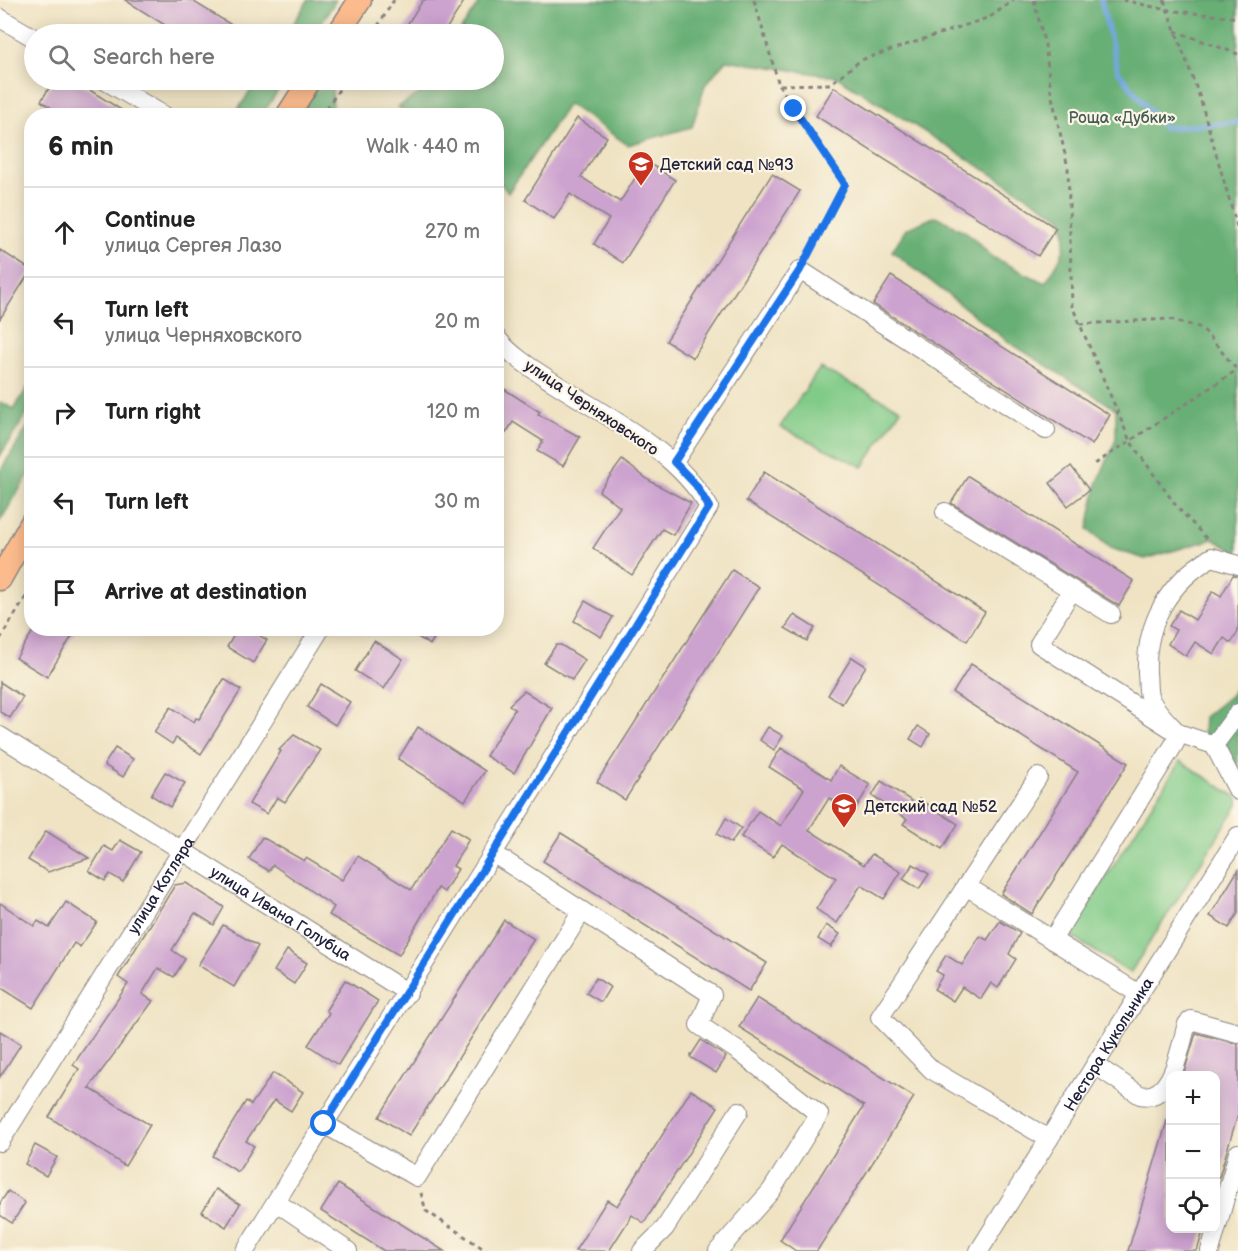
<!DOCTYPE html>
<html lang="en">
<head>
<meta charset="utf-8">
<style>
  body { margin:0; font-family:"Balsamiq Sans",sans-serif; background:#f6f6f6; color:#222 }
  .controls { position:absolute; right:18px; bottom:18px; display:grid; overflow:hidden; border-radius:12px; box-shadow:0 3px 15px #0003 }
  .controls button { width:54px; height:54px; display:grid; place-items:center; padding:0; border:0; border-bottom:2px solid #e0e0e0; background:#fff; color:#222; font:30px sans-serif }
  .stop { position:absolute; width:18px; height:18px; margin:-14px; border:4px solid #1a73e8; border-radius:50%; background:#fff }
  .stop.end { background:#1a73e8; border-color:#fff; box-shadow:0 2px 6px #0008 }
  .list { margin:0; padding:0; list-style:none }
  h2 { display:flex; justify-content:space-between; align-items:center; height:78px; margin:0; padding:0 24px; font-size:26px }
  h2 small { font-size:20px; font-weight:400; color:#767676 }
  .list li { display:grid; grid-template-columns:39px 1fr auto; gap:18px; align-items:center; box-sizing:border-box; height:90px; padding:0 24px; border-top:2px solid #e0e0e0 }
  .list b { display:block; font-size:22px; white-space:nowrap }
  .list p { margin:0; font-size:20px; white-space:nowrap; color:#767676 }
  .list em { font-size:20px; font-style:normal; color:#767676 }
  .icon { flex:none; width:33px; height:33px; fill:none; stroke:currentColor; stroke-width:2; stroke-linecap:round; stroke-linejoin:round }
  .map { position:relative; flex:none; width:1238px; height:1251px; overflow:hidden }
  .search { position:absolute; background:#fff; box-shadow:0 3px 15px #0003; left:24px; top:24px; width:480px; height:66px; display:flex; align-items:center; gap:15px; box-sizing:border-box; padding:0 21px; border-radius:33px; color:#767676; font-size:22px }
  .panel { position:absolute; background:#fff; box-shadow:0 3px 15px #0003; left:24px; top:108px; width:480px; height:528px; border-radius:24px }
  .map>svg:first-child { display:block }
  .green { fill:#81cb88; stroke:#527662; stroke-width:1.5 }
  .forest { fill:#68af74; stroke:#456858; stroke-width:1.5 }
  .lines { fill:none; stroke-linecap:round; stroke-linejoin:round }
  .stream { stroke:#75a7e1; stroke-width:5 }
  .building { fill:#cca2cf }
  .minor-casing { stroke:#88827f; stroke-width:20 }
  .major-casing { stroke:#88827f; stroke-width:25 }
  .path { stroke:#88827f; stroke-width:3; stroke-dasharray:4.5 4.5; stroke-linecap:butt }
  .minor { stroke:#fff; stroke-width:18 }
  .major { stroke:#fbbb8d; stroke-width:22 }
  .route { stroke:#1a73e8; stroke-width:8 }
  .labels { text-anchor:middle; stroke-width:4.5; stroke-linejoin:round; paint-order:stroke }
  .park-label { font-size:16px; fill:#435d56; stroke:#fcf5e5 }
  .poi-label { font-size:16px; fill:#22223b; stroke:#fcf5e5; text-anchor:start }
  .street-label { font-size:16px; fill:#22223b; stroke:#fcf5e5 }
</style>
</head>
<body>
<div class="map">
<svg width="1238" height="1251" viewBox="0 0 1238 1251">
  <rect width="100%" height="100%" fill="#fcf5e5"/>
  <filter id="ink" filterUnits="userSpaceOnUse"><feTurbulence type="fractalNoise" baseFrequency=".0167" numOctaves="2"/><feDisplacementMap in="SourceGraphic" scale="12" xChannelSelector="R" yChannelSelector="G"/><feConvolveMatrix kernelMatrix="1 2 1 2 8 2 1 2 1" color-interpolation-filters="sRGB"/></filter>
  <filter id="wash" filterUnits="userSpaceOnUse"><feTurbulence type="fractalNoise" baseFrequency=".008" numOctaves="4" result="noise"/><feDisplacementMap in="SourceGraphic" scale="24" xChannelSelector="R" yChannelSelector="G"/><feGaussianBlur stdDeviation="1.35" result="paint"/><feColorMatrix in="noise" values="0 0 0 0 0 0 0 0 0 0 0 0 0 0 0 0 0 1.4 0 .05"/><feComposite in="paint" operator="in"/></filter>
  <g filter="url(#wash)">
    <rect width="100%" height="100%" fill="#efe3c3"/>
    <g class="green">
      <path d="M820,368L901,409L863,467L780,427Z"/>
      <path d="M1180,761L1238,798V805L1130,973L1069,935Z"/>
    </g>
    <g class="forest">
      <path d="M308,0H336L314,34H287Z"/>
      <path d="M481,0H1238V553L1213,539L1145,559L1110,548L1088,529L1097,484L1116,439V409L1010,343L892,251L906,229L936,216L968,233L992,257L1045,283C1061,259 1070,247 1062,218L837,77L726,60L705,85L692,127L628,145L568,104L508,193L497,178L496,116L409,115L398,107L419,94L429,80H494V34H458Z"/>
      <path d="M258,80H285L262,115H234Z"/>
      <path d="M325,80H332L333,115L299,116L320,82Z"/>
      <path d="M31,382V407L0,456V402L14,409Z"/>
      <path d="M31,422V471L0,521V471Z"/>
      <path d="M1238,682V769L1203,733L1204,717L1231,695Z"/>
    </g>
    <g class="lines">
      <path class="stream" d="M1101,0L1118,71L1164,128L1238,122"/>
    </g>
    <g id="blocks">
      <g class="building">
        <path d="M125,0H191L246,34H179Z"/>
        <path d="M423,0H465L443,34H401Z"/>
        <path d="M54,80H74L131,116H64L41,101Z"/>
        <path d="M834,87L1056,228L1038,256L816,116Z"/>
        <path d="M577,118L607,137L581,177L620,202L646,161L675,180L623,263L594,244L609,219L570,194L554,219L525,200Z"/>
        <path d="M772,174L800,191L693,358L666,341Z"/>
        <path d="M0,250L31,270L0,319Z"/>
        <path d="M891,276L1110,415L1092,445L873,304Z"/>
        <path d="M504,389L540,412L538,414L580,437L563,466L537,451L543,441L513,422L506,433L496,427V400Z"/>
        <path d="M622,460L650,481L691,503L673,535L662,529L632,575L593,548L620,507L599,491Z"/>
        <path d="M1071,466L1089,490L1068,506L1050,483Z"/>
        <path d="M764,472L985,612L967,641L746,501Z"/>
        <path d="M968,476L1134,581L1119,606L951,503Z"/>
        <path d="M732,570L759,587L625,800L597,782Z"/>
        <path d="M1233,575L1238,576V632L1231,643L1224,638L1214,654L1195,642L1186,656L1168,644L1176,630L1169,626L1179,610L1195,620L1213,591L1221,596Z"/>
        <path d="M585,601L613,617L601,637L574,621Z"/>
        <path d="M794,615L815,628L807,641L785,628Z"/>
        <path d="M35,628H77L47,677L16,658Z"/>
        <path d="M238,628H247L267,640L253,663L227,647Z"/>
        <path d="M404,628H440L430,645Z"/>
        <path d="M374,641L403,659L384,689L355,671Z"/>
        <path d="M556,645H561L585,660L572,680L544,663Z"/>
        <path d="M852,657L866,666L842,704L828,695Z"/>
        <path d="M971,664L1128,763L1032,914L1001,894L1078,772L953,693Z"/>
        <path d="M224,679L241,690L201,754L176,738L172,744L154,732L171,707L194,722L196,718L199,719Z"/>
        <path d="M0,682L23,697L10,718L0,712Z"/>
        <path d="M321,684L350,702L335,725L307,707Z"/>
        <path d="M524,691L552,708L514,773L486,756L515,709L509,705Z"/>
        <path d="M918,726L930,734L923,747L910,739Z"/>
        <path d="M418,727L485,771L465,801L398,759Z"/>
        <path d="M768,727L783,736L774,750L760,740Z"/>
        <path d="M294,735L320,750L285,802L277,797L267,814L249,804L281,751L279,750Z"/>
        <path d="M115,748L133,759L123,777L104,765Z"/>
        <path d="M781,748L831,780L839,766L870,785L853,813L829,798L809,830L864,865L872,854L901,872L884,899L861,885L837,923L816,909L836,878L782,844L773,857L741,837L758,811L781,826L804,789L769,767Z"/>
        <path d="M165,772L185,783L170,807L151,795Z"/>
        <path d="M881,781L916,804L919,799L958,824L942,849L903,824L907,819L872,796Z"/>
        <path d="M726,818L741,828L731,843L717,834Z"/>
        <path d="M451,828L469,839L453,866L458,869L444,892L438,888L399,955L329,915L334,907L273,865L269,871L249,859L262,837L304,861L306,858L342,880L358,856L411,890Z"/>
        <path d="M46,831L89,858L48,872L28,860Z"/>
        <path d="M561,833L767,963L749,991L543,861Z"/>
        <path d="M120,840L141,852L123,882L110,874L105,881L89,871L104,846L113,851Z"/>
        <path d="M913,864L929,874L919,889L903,879Z"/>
        <path d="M1238,870V913L1229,928L1210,916Z"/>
        <path d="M186,883L224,907L214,925L195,913L172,950L185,959L174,977L158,968L142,994L153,1001L89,1088L150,1125L125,1166L49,1117L79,1069L73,1065L128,984L118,977L175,885Z"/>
        <path d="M66,902L97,922L80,947L74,943L33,1008L0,987V903L34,926L38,921L49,928Z"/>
        <path d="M504,920L534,939L409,1136L379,1117Z"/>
        <path d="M1000,921L1020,933L1009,954L1016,959L998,988L991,983L981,999L962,987L953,1001L934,989L943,975L936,971L946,955L962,965L980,936L987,940Z"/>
        <path d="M223,925L258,946L234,987L198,965Z"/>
        <path d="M826,925L840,934L831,947L818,939Z"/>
        <path d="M287,950L307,963L294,984L274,971Z"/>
        <path d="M596,978L610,987L601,1002L586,993Z"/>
        <path d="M345,980L378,1001L338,1065L308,1045L329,1013L326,1010Z"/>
        <path d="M757,998L914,1097L817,1251H796L780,1240L864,1106L739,1027Z"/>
        <path d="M0,1031L21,1044L0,1077Z"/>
        <path d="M1196,1033L1238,1044V1114L1219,1177L1215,1176V1076H1183Z"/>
        <path d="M701,1040L726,1057L716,1073L690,1057Z"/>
        <path d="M273,1073L303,1092L291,1111L274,1100L246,1141L254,1146L238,1172L212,1156L246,1101L251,1105Z"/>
        <path d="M691,1090L718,1107L644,1223L632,1215L609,1251H575L607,1200L617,1206Z"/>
        <path d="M1167,1121L1170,1122V1228H1204L1197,1251H1128Z"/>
        <path d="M35,1145L57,1157L46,1176L25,1164Z"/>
        <path d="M338,1184L444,1251H384L321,1211Z"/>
        <path d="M216,1189L240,1204L226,1227L202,1212Z"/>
        <path d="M8,1191L25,1203L12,1223L0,1215V1203Z"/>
      </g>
    </g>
  </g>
  <g filter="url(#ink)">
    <use href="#blocks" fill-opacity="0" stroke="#88827f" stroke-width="1.5"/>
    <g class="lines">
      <g class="minor-casing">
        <g id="minor">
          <path d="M0,18L34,38"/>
          <path d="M104,80L165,116"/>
          <path d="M674,462L800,270L1046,430"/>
          <path d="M945,512L1111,614"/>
          <path d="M1072,590L1039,644L1178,733L1214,745L1238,791"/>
          <path id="s1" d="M0,736L408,993"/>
          <path d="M1214,745L1238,713"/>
          <path d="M1038,777L880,1017L932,1070L1049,1139"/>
          <path d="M494,854L712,995L699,1025L738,1051L819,1114L771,1191L718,1251"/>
          <path d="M966,886L1139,994"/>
          <path d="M1052,940L1175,743L1178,733C1168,722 1154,710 1149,696C1147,689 1148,680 1147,673C1145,623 1169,582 1212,557L1238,565"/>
          <path d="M1095,1065L1140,1095C1173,1103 1180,1046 1187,1024L1191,1020L1238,1033"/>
          <path d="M324,1124L417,1177L582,911"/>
          <path id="s2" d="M0,1142L321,628"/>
          <path d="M276,1202L348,1251"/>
          <path d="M245,1251L709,507C675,449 608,418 553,382C534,370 511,356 496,337"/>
          <path d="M642,1251L665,1228L739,1111"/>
          <path id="s3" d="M979,1251L1238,836"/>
          <path d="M1210,1251L1238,1153"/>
        </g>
      </g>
      <g class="major-casing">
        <g id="major">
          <path d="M338,34L360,0"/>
          <path d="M287,116L310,80"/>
          <path d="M0,579L32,522"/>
        </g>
      </g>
      <g class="path">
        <path d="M754,0L779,85L830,84L861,60L990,17L1014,0"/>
        <path d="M1034,0L1045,45L1051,92L1068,168L1072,306L1130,441L1177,507L1209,541"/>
        <path d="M1123,0L1167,10L1238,18"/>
        <path d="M1164,0L1200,98L1238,230"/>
        <path d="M1175,31L1238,54"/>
        <path d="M373,34L394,0"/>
        <path d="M779,85L845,184L808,255"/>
        <path d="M322,116L345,80"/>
        <path d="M1080,324L1169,319L1202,328L1237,370"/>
        <path d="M1095,464L1237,370"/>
        <path d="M0,639L32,587"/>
        <path d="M421,1193L426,1211L487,1251"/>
      </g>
      <use href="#minor" class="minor"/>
      <use href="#major" class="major"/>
    </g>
  </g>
  <g class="lines" filter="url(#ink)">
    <path class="route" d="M324,1124L709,507L696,485L674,462L800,270L845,184L794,109"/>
  </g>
  <defs>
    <g id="school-pin" transform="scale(1.35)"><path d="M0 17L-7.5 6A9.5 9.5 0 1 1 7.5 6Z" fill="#c8321e" stroke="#fcf5e5"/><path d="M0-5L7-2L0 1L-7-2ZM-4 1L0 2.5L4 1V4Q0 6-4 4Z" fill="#fff"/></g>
  </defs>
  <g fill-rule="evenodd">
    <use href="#school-pin" x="641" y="164"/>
    <use href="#school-pin" x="844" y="806"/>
  </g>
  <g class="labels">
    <g class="park-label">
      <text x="1122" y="123">Роща «Дубки»</text>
    </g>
    <g class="poi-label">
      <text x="660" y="170">Детский сад №93</text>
      <text x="864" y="812">Детский сад №52</text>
    </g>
    <g class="street-label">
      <text transform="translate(592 407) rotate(34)" y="6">улица Черняховского</text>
      <text dy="6" stroke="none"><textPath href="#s2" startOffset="303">улица Котляра</textPath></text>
      <text dy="6" stroke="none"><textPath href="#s1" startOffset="332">улица Ивана Голубца</textPath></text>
      <text dy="6" stroke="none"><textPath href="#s3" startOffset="244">Нестора Кукольника</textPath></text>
    </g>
  </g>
</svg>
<div class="controls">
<button>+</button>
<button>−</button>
<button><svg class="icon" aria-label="locate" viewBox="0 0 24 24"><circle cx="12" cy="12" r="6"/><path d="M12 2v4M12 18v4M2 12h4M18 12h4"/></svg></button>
</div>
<div class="stop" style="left:324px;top:1124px"></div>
<div class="stop end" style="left:794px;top:109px"></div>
<div class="search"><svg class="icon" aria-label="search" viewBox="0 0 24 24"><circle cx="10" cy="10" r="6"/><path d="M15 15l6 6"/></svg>Search here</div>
<section class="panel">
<h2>6 min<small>Walk · 440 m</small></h2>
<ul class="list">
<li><svg class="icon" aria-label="ahead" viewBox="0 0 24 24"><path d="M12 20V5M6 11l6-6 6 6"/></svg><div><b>Continue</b><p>улица Сергея Лазо</p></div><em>270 m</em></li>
<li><svg class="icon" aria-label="left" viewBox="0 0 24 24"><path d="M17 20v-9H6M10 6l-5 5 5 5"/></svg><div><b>Turn left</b><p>улица Черняховского</p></div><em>20 m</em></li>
<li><svg class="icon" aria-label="right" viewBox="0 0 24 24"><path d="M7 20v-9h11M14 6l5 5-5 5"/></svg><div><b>Turn right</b></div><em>120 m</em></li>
<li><svg class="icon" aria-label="left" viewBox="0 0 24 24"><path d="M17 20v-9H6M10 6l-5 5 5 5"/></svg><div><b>Turn left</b></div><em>30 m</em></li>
<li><svg class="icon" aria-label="arrive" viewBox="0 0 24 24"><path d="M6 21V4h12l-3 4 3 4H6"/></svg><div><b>Arrive at destination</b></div></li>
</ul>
</section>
</div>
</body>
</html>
